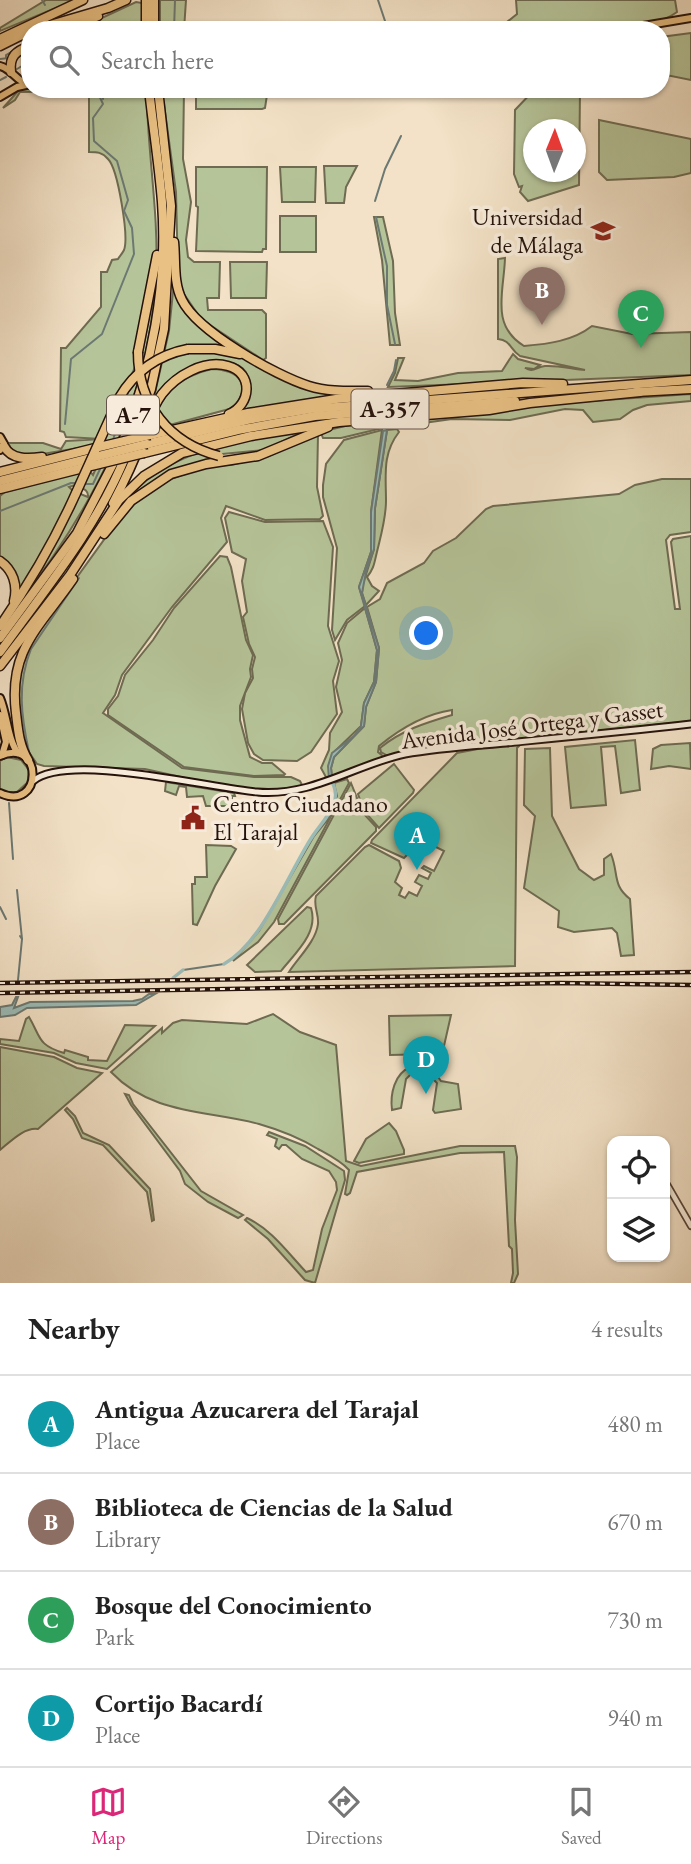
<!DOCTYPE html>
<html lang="en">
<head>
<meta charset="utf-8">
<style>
  body { margin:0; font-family:"EB Garamond",serif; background:#f2f2f2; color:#222 }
  .controls { position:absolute; right:21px; bottom:21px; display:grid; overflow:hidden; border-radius:14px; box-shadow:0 2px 5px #0004 }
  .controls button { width:63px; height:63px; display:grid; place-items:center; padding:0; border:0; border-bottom:2px solid #e0e0e0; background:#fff; color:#222; font:35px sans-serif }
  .compass { position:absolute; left:523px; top:119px; width:63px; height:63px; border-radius:50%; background:#fff; box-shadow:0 2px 5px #0004; rotate:1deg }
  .you { position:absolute; left:427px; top:634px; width:24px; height:24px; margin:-18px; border:5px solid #fff; border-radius:50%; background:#1a73e8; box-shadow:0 0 0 10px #1a73e833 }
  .badge { display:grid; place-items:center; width:46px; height:46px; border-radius:50%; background:#db2777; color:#fff; font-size:23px; font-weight:700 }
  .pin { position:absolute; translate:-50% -58px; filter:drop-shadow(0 2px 4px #0008) }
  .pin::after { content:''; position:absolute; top:37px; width:24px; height:21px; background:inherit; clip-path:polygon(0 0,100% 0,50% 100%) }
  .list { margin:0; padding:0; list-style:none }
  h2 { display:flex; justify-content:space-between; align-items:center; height:91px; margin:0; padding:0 28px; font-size:30px }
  h2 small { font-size:23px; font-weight:400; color:#767676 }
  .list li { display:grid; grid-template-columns:46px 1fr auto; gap:21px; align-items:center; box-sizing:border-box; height:98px; padding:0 28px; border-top:2px solid #e0e0e0 }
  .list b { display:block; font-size:26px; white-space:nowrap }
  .list p { margin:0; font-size:23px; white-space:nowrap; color:#767676 }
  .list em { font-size:23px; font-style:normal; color:#767676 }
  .icon { flex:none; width:38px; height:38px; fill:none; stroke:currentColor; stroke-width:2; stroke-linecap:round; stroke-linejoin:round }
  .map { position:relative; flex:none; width:691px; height:1283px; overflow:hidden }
  .search { position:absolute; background:#fff; box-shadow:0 2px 5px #0004; left:21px; right:21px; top:21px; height:77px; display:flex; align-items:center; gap:18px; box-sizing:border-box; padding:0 24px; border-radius:28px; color:#767676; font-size:26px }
  .sheet { height:483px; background:#fff }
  nav { display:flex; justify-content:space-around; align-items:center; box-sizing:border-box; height:98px; border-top:2px solid #e0e0e0; background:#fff; font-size:19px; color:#767676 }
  nav a { display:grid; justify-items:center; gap:4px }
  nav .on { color:#db2777 }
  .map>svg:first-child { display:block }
  .green { fill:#b6c499; stroke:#6e6b52; stroke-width:2; fill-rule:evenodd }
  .water { fill:#9cbdb9; stroke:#6c7973; stroke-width:2 }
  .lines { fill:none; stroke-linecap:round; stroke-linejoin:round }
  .stream { stroke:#6c7973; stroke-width:2 }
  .canal { stroke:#9cbdb9; stroke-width:3.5 }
  .tertiary-casing { stroke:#58463a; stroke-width:8 }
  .secondary-casing { stroke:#25120b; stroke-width:9 }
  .primary-casing { stroke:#25120b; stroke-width:10 }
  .motorway-casing { stroke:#25120b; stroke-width:11 }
  .tertiary { stroke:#f7ecdb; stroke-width:4.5 }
  .secondary { stroke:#f7ecdb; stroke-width:5 }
  .primary { stroke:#eac184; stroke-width:6 }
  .motorway { stroke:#eac184; stroke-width:8 }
  .rail-casing { stroke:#25120b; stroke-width:4.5 }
  .rail { stroke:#f7ecdb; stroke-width:2; stroke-dasharray:5; stroke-linecap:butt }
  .motorway-bridge-casing { stroke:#25120b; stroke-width:11; stroke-linecap:butt }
  .motorway-bridge { stroke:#eac184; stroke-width:8 }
  .labels { text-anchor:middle; stroke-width:7; stroke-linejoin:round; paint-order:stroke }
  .shield { fill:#f7ecdb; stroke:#645349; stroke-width:2 }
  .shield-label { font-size:23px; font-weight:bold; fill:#25120b }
  .poi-label { font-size:24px; fill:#25120b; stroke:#f7ecdb; text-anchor:end }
  .street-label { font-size:24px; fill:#25120b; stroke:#f7ecdb }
</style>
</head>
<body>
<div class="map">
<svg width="691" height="1283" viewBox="0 0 691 1283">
  <rect width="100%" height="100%" fill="#f3e2c7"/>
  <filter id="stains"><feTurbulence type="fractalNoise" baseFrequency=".00286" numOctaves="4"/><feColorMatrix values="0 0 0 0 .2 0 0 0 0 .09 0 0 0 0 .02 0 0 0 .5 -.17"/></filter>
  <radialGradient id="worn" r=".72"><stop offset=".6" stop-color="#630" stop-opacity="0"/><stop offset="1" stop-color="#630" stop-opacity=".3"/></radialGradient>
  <g class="green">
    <path d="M46,0H75L0,31V28Z"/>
    <path d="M160,0H186L184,30H160Z"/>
    <path d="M516,0H675L677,12C646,35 573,31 534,29L523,28L507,22L517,14Z"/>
    <path d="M136,2L142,3V30H76Z"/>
    <path d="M691,33V80L661,74V37Z"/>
    <path d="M28,89H184L183,159L191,202L186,240L188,257L194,262H220L219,298H207L208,310H262L266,314V358L263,360L201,319L182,291L178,275L176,192L164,104L147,105C149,162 159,219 156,276C149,406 92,509 15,609L78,493L88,497C89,489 81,488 75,485L69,487L74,492L54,536L18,594L0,557V496L5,492L89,470L93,475L107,443L37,455L14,454L8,443H43L61,449L66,441L102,439L66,437L64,432L60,431L61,348H66L101,307V272H107L112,260L118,259C120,256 122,254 124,250C129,237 118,169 108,159C102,152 97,152 89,152V91L20,92L15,100L3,108L19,90Z"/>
    <path d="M196,89H257L267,95L265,108L262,109H196Z"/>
    <path d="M535,89H580L579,185L528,201L520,192L522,186L519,187L514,174L515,110ZM534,130H576V172H534Z"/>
    <path d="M599,120L691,139V173L674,177L607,180L599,172Z"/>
    <path d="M324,166H357L346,187L344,203H326Z"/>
    <path d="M196,167H267L266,249H263L262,252L196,251L198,207L196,206Z"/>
    <path d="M280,167H316L315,202H282Z"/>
    <rect x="280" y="216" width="36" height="36"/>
    <path d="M374,217H383L393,261L395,313L400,345H390L382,260Z"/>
    <path d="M505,258C504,292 490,325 524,346C548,344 573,341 592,326L632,334L691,332V375L388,387L395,373L398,358H404L395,380L418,381L458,373L502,371L513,354L518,359L540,365L534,369L525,368C533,373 536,367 545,366C557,365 573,369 585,370L520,356C510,350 511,340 498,339V259Z"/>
    <path d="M230,262H267L266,298H231Z"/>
    <path d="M174,282L180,300L227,346L201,345L188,347L234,355L342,395L242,410C247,403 247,397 248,389C254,350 199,361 179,373C168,380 160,391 153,402L169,331Z"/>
    <path d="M212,369C239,370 253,385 233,408L151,430C158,397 179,376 212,369Z"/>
    <path d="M691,394V401L647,405L633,410L620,419L593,422L583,410L565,409L510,420L452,419L395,427H387L388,422H384L383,428L341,438H323L321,433L318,434L317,487L323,516L320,519L265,520L226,506L221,518L227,542L172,607L122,675L115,695L103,713L182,768L254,777H291L300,781L303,787L271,790L250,789L190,779L145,769L44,766L37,764L31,755L24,745L20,729L16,683L26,648L119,519L139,499L160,483L207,466L231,465L269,456L317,433L353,424L534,405Z"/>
    <path d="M397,429L399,432C382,454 386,475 386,501C386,520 380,538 376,556C374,565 373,570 367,577L372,586L379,591L366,605L362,593L363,584L374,549L375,508L387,430Z"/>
    <path d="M306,430L265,450L212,455L227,459L168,473L155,480L125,504L105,528C151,450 224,444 306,430Z"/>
    <path d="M382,430L371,512V552L359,587L365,606L347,620L335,640L332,630L337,548L323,497V485L326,464L344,440Z"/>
    <path d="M662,479H691V532L670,535L666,540L675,609H680L671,542L673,539L691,536V721L421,749L388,756L381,752L380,748C402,730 425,723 452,715V710C424,714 401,728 379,746L378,752L384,757L332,777L331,768L334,757L364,726L366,707L376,682L379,648L367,607L380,599L387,583L424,563L433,551L456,538L486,509L493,506L619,494L635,485Z"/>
    <path d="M229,512L265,522L323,521L333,547L328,626L339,661L333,681L337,714L311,752L297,761L263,760L254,754L248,743L242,709L245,693L253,678L252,669L255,657L249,644L243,617L247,612L242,581L246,559L232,552L225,518Z"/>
    <path d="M220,556L227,557L231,567L246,640L253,655L250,669L251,677L240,706V720L250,757L262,763H272L285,774L284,775L254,776L184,767L108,715V709L118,696L125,675L153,640L174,608Z"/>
    <path d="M365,608L377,650L374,682L364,703L361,726L332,754L329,779H327L321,768L329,750L330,733L342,712L336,687L342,660L338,643L347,623Z"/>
    <path d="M635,740L640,790L621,793L615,746L601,747L606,805L571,808L565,747Z"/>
    <path d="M690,743L691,769L669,766L651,769L653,749L661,745Z"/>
    <path d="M520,745L517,748L515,966L289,972C298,958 316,941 318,924C319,914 313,906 316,896L365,847L369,845L399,861L401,868L395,882L402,888L399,895L405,898L409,892L417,896L422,886L415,882L419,875L428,879L431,873L422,868L424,866L434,871L444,851L422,840H417L411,851L404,858L371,843L372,840L457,753L483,748Z"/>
    <path d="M550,748L552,816L579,869L594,880L604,875V859L611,854C619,874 612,885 630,899L634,955L621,956L617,933L612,928L574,932L558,927L559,911L524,888L535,816L524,805L525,749Z"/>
    <path d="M7,757L21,760L29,770L28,782L17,792H6L0,789V761Z"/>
    <path d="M394,764L414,790L413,793L379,828L364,811L358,794Z"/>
    <path d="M347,779L349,783L274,922L258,942L233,961L259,931L314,836L328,819L337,796L334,783Z"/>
    <path d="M166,782L234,793L235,796H232V806H206L203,796L187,797L186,787L179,786L176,795L165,791Z"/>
    <path d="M351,783L363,813L376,827V831L284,924H279L278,919Z"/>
    <path d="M206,845L231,846L236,849L215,886L197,925L193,924L192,884H195V877H207Z"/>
    <path d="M307,907L311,908C319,933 295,953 281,971L255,972L247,965Z"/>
    <path d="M273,1014L300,1032L336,1045L346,1161L361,1166L460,1146H515L517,1157L515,1220L518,1274L514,1283H511L513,1273L512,1249L509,1246L504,1152L460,1153L357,1172L350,1193L347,1195L345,1194L349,1170C341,1161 329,1155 318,1149C300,1138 280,1130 259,1124C206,1110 152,1115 111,1072L162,1028V1033L173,1023L182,1020L247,1024Z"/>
    <path d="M451,1015L444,1046L434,1054L390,1055L389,1016Z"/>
    <path d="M29,1017C41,1037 37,1045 64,1053L65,1050L88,1057V1060L107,1061L125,1025L155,1026L107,1069L76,1063L54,1053L0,1044V1039L19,1041L26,1019Z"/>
    <path d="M0,1047L54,1057L77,1068L102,1073L38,1129C24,1127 10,1142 0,1150Z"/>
    <path d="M443,1049L438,1077L441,1081L458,1084L461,1109L435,1113L433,1110L437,1083L432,1078L411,1074L406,1079L401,1108L392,1110C390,1095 394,1073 411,1067C418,1065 425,1067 432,1062C436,1059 440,1053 443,1049Z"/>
    <path d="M125,1094L129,1095L133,1104L201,1191L243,1215L238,1218L208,1202L185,1184L180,1171L131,1105Z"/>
    <path d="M67,1108L75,1116L83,1133L109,1145L150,1189L154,1220L152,1221L147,1192L103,1145L82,1138L73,1119L65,1110Z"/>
    <path d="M389,1123L396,1131L404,1150V1154L359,1163L354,1161L366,1139Z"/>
    <path d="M269,1132L305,1146L344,1171L345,1180L315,1283L305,1280L268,1239L245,1220L247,1218C271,1229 288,1253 306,1272L313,1270L322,1229L337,1190L336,1182L329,1171L302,1159L286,1145H282L279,1149L275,1146L277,1139L267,1135Z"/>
  </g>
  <g class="water">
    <path d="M387,430L375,508L374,549L366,572L362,593L379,648L376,682L366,707L364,726L334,757L331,768L332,777L329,779L328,766L332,753L354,736L361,726L364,703L374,682L377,650L359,587L371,552V512L383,431Z"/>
    <path d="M149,994H155L136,1005L27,1008L15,1015L0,1017V1007L12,1005L16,997H18L14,1008L30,1002L133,1001L142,999Z"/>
  </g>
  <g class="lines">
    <g class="stream">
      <path d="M42,0L45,5"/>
      <path d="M378,0L388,30"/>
      <path d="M57,30L65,27"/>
      <path d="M174,30L175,0"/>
      <path d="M6,58V55L30,41"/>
      <path d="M0,59L9,58"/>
      <path d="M17,69L30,61"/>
      <path d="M0,80L6,77"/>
      <path d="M103,99V90"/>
      <path d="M375,201L385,169L401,136"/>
      <path d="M376,217L387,266V305L395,344"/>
      <path d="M131,376L136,365"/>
      <path d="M387,385L394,371L396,360"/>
      <path d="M65,424L71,359L102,334L134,254L132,228L124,211L128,200L117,161L94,141L93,118L103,104L97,91"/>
      <path d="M113,440L128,392"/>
      <path d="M83,484H93L101,467"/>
      <path d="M0,511L71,483H77"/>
      <path d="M29,752C21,716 17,684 31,649L79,578"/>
      <path d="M9,803L13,859"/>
      <path d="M17,890L22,939"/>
      <path d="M0,907L6,919"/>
      <path d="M183,970L224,964"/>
      <path d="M18,980L22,939L20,936"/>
    </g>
    <g class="canal">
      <path d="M224,964C263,942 288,874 312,837C319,826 328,818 333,805C337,796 336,789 331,780"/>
      <path d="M173,978L183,970"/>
    </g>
    <g class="tertiary-casing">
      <path id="tertiary" d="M665,1181L691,1226"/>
    </g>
    <g class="secondary-casing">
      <path id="secondary" d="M33,781C68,752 210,788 257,792C312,797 354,765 405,754C438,748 472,746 506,743C567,737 629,731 691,724"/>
    </g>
    <g class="primary-casing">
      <g id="primary">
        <path d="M619,30L691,18"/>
        <path d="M0,66C12,69 16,81 29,85"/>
        <path d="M0,97L17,87L26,85"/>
        <path d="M0,437L4,444L0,450"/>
        <path d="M0,698C7,714 8,741 18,753"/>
        <path d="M0,715L6,742L2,755"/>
        <path d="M0,756C44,737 43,813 0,793"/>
      </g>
    </g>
    <g class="motorway-casing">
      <g id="motorway">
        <path d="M146,0V30"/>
        <path d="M154,0V30"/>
        <path d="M33,30L108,8L126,0"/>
        <path d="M66,30L98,16"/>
        <path d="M0,39L83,0"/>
        <path d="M0,46L30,31"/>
        <path d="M11,72C9,56 16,51 30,46"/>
        <path d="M174,242C176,262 173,282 182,300C197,331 276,376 309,386C328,392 348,391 368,391"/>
        <path d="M188,349H215L240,354"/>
        <path d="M138,352L157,255"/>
        <path d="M636,392L691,389"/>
        <path d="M150,435L248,413L336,399L523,383L563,384"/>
        <path d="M131,443L151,389L164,329L171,206L158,89"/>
        <path d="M122,444C152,368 168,283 162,202C159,164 153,127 149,89"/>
        <path d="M147,444L247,420L310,409L691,380"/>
        <path d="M4,446C11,460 28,459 42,457"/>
        <path d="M144,453L238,430L315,416L515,401"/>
        <path d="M0,472L99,447"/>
        <path d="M0,481L95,457"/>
        <path d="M0,489L91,466"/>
        <path d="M113,503C124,482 134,461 142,439C148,423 152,407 162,394C176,376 204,359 228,366C254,373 251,405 229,414"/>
        <path d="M104,534L131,501L171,474L206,464L258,456L328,427"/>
        <path d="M0,561C13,570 18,585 14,601"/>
        <path d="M0,626C30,583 55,540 76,493"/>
        <path d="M0,638L77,533L117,456"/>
        <path d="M0,652C46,588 96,529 126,455"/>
        <path d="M0,666L70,575L119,500L144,476L182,453L251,436L339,422L489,410L530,403L640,392"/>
        <path d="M28,760C19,745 18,730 16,713C8,649 40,627 73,579"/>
      </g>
    </g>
    <use href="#tertiary" class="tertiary"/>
    <use href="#secondary" class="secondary"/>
    <use href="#primary" class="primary"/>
    <use href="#motorway" class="motorway"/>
    <g class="rail-casing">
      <g id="rail">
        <path d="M0,983L691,972"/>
        <path d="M0,993L560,983L691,985"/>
      </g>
    </g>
    <use href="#rail" class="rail"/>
    <g class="motorway-bridge-casing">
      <g id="motorway-bridge">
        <path d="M138,352C138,404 169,443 219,456"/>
        <path d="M99,447L150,435"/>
        <path d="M95,457L147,444"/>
        <path d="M91,466L144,453"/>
        <path d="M76,493L119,398C135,371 157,355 188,349"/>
      </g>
    </g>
    <use href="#motorway-bridge" class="motorway-bridge"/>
  </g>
  <defs>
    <g id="university-bare" transform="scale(1.89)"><path d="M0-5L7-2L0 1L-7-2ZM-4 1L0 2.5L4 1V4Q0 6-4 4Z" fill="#8f2418" stroke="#f7ecdb" stroke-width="2.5" paint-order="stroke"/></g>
    <g id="civic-bare" transform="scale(1.89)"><path d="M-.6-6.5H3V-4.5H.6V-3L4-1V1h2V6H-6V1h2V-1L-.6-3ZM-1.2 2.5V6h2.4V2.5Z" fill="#8f2418" stroke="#f7ecdb" stroke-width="2.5" paint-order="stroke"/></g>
  </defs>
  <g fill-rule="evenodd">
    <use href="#university-bare" x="603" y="231"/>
    <use href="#civic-bare" x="193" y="818"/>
  </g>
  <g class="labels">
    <g class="shield">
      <rect x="351.5" y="389.5" width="77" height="39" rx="5"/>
      <rect x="107" y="395.5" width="52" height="39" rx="5"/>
    </g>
    <g class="shield-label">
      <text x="390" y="417">A-357</text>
      <text x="133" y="423">A-7</text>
    </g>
    <g class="poi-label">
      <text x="583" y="225">Universidad<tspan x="583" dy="28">de Málaga</tspan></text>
      <text x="213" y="812" text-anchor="start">Centro Ciudadano<tspan x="213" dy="28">El Tarajal</tspan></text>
    </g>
    <g class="street-label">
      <text transform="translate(532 725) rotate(-7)" y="8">Avenida José Ortega y Gasset</text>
    </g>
  </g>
  <rect width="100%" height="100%" filter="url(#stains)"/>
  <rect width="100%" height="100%" fill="url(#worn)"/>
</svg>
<div class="controls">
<button><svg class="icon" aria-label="locate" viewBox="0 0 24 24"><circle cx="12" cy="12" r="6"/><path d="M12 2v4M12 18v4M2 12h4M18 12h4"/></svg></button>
<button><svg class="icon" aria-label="layers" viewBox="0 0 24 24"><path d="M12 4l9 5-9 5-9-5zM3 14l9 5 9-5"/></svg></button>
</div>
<svg class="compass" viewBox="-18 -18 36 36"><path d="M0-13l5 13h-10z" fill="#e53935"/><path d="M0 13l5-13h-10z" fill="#767676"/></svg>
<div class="you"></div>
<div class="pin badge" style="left:417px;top:870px;background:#0f9aa8">A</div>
<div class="pin badge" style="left:542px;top:325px;background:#8d6e63">B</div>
<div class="pin badge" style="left:641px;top:348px;background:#2e9e5b">C</div>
<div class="pin badge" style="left:426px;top:1094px;background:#0f9aa8">D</div>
<div class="search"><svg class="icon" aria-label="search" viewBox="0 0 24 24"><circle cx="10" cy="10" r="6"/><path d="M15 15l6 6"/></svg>Search here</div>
</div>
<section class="sheet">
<h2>Nearby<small>4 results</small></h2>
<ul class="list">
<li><span class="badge" style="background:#0f9aa8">A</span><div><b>Antigua Azucarera del Tarajal</b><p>Place</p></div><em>480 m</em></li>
<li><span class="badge" style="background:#8d6e63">B</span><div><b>Biblioteca de Ciencias de la Salud</b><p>Library</p></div><em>670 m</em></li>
<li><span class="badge" style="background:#2e9e5b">C</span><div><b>Bosque del Conocimiento</b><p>Park</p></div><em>730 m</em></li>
<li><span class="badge" style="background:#0f9aa8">D</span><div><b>Cortijo Bacardí</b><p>Place</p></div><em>940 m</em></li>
</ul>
</section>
<nav>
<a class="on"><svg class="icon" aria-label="map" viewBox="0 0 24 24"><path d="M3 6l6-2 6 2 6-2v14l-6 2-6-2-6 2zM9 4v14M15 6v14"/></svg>Map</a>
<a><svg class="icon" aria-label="directions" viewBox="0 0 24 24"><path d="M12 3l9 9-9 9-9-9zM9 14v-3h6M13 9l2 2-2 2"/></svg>Directions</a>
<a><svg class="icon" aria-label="saved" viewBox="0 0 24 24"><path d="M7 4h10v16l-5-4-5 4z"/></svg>Saved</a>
</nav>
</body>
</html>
